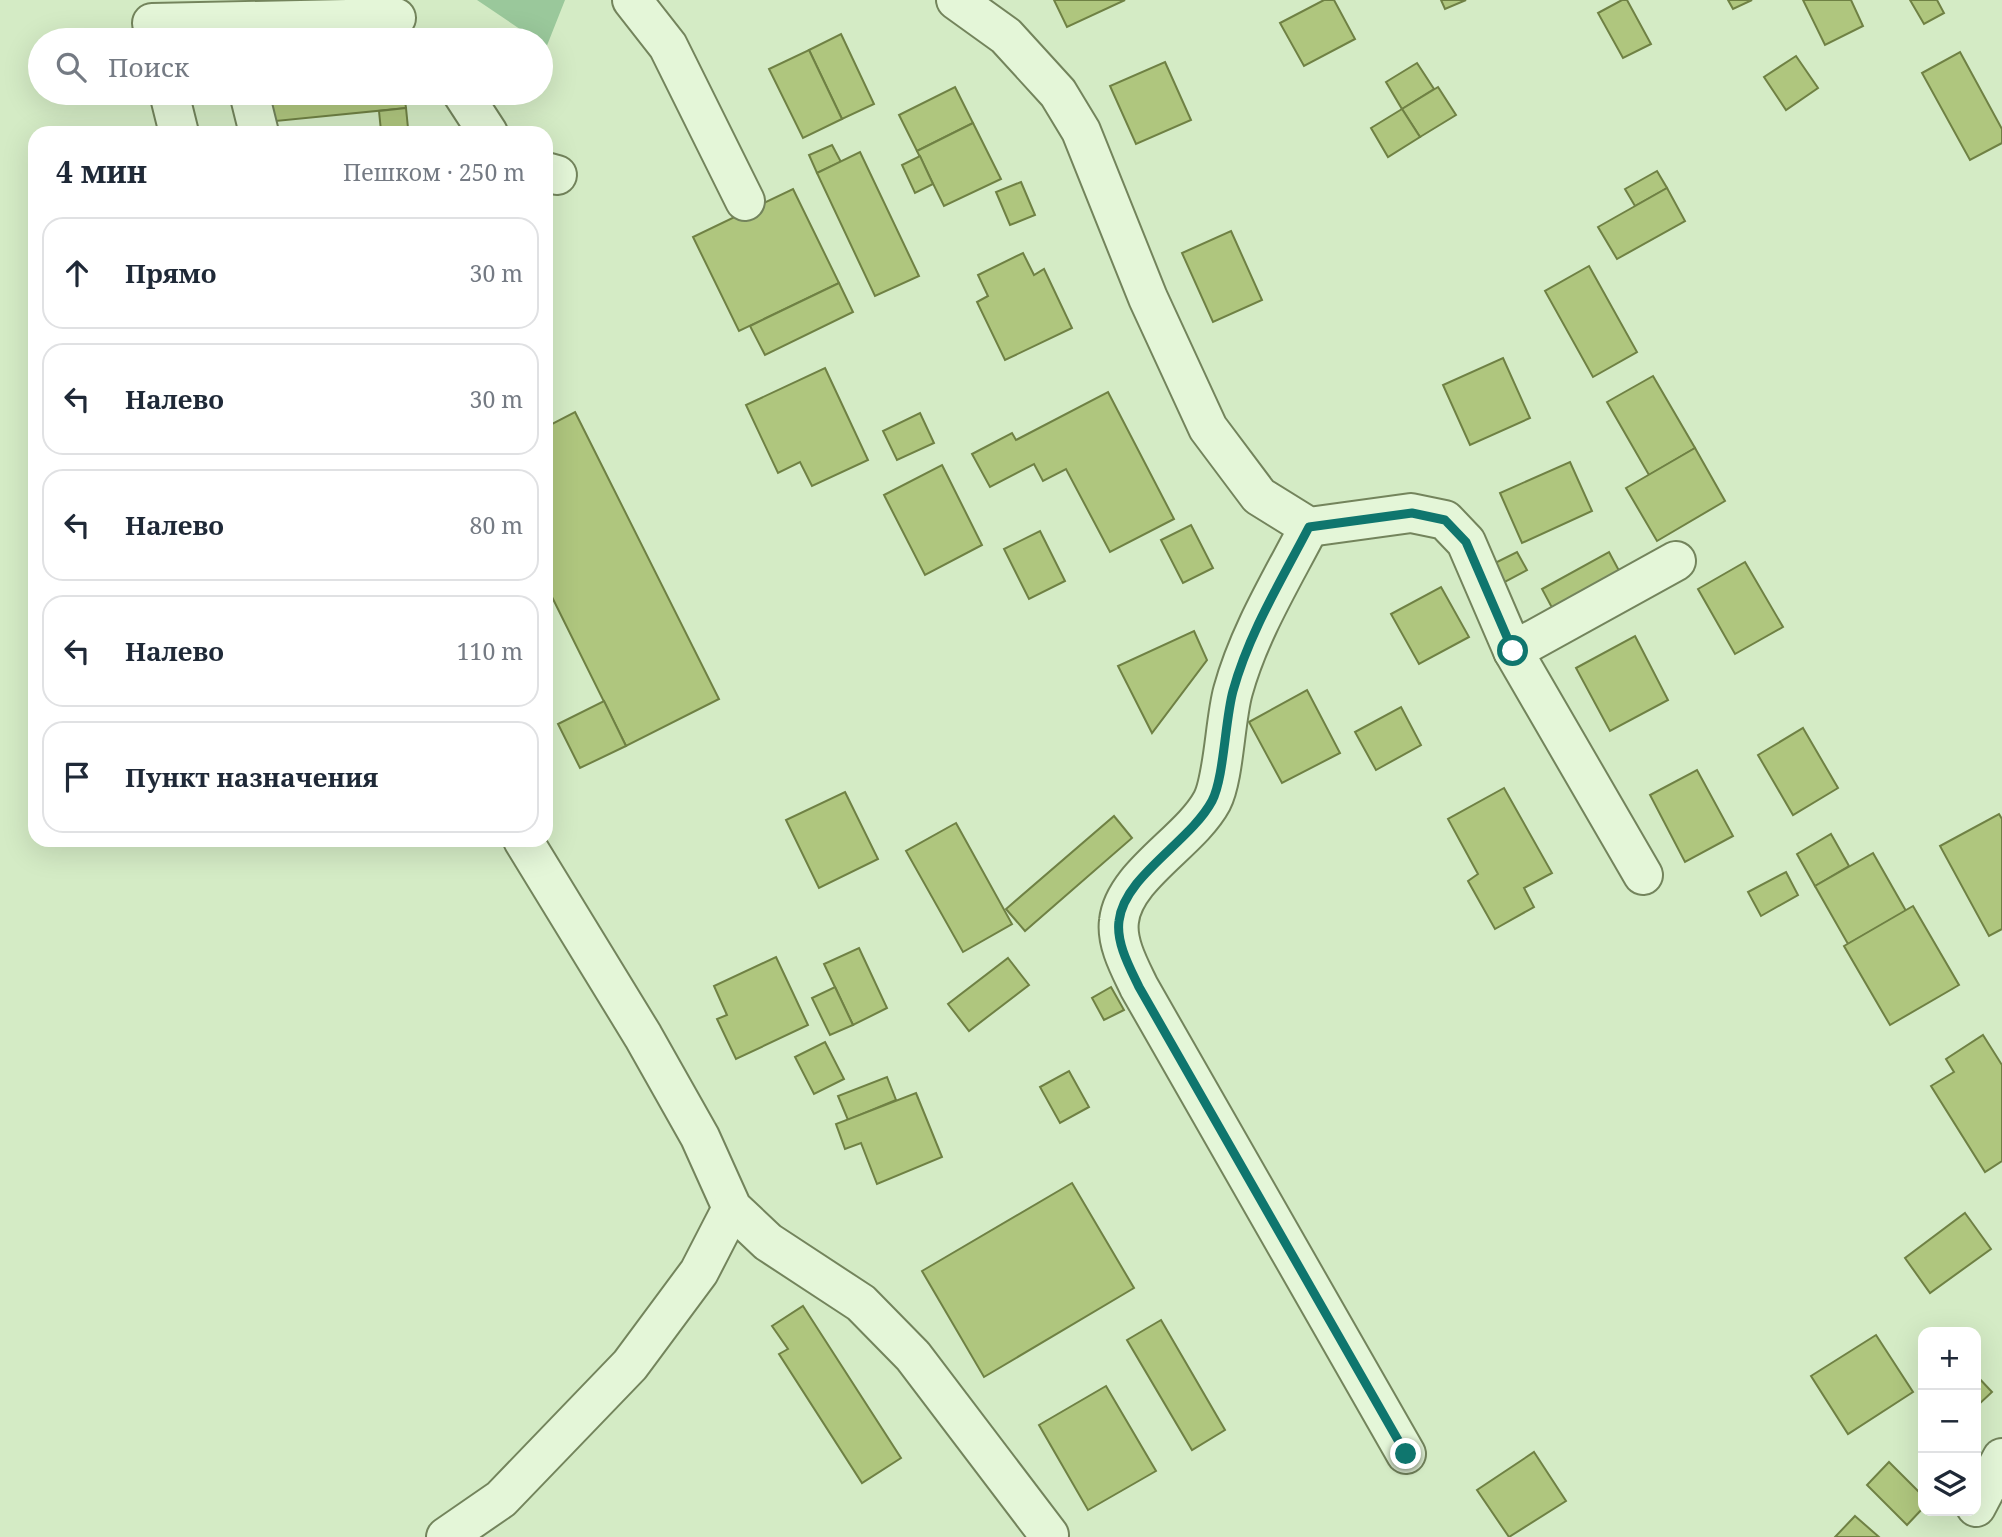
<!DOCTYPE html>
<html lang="ru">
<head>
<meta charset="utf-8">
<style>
  body { margin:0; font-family:"Noto Serif",serif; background:#f6f6f7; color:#1f2937 }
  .controls { position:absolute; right:21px; bottom:21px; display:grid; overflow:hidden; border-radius:14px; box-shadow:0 7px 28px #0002 }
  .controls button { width:63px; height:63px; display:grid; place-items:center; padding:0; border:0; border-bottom:2px solid #e0e1e3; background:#fff; color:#1f2937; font:35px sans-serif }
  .stop { position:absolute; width:21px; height:21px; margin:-16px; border:5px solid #0f766e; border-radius:50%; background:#fff }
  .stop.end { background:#0f766e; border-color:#fff; box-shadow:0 2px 7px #0008 }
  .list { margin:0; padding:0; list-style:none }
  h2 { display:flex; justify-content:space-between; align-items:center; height:91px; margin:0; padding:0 28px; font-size:30px }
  h2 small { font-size:23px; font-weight:400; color:#747a83 }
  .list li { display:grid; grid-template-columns:46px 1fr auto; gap:21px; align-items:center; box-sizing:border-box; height:112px; margin:0 14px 14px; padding:0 14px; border:2px solid #e0e1e3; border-radius:21px }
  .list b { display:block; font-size:26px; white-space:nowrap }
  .list em { font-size:23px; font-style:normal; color:#747a83 }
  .icon { flex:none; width:38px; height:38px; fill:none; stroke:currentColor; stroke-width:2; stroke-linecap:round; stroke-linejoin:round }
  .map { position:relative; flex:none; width:2002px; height:1537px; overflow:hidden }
  .search { position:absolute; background:#fff; box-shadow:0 7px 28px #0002; left:28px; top:28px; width:525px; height:77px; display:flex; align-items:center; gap:18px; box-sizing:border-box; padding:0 24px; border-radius:38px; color:#747a83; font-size:26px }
  .panel { position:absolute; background:#fff; box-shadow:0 7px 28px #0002; left:28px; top:126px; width:525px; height:721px; border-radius:21px }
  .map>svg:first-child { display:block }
  .green { fill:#9ac89b }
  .building { fill:#afc67e; stroke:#6f8144; stroke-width:2 }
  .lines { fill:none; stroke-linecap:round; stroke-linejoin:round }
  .minor-casing { stroke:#73845c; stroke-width:42 }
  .minor { stroke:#e4f6d8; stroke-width:38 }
  .route { stroke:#0f766e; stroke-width:9 }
</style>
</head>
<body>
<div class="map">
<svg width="2002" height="1537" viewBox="0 0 2002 1537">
  <rect width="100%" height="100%" fill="#d4ebc5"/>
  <path class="green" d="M477,0H565L546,48L541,40H536Z"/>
  <g class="building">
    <path d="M1054,0H1125L1067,27Z"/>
    <path d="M1324,0H1334L1355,39L1304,66L1280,23Z"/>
    <path d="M1441,0H1466L1445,9Z"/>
    <path d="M1622,0H1627L1651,44L1623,58L1598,13Z"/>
    <path d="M1728,0H1752L1733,9Z"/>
    <path d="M1803,0H1851L1863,26L1825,45Z"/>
    <path d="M1910,0H1937L1944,13L1924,24Z"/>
    <path d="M841,34L874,104L842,119L809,50Z"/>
    <path d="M809,50L842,119L803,138L769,69Z"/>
    <path d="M1960,52L2002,129V143L1970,160L1922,73Z"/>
    <path d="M1796,56L1818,88L1786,110L1764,77Z"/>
    <path d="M1165,62L1191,120L1136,144L1110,86Z"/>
    <path d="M1417,63L1434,89L1402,109L1386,82Z"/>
    <path d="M955,87L973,123L917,151L899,115Z"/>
    <path d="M1438,87L1456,115L1420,137L1402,109Z"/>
    <path d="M263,93H404L406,108L266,122Z"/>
    <path d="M406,108L408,128L381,131L379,111Z"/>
    <path d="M1402,109L1420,137L1388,157L1371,128Z"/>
    <path d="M973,123L1001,179L944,206L917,151Z"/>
    <path d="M832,145L841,162L817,173L809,155Z"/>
    <path d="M860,152L919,276L875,296L817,173Z"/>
    <path d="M920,156L933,184L915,193L902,165Z"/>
    <path d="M1657,171L1667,188L1635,206L1625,189Z"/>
    <path d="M1021,182L1035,215L1010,225L996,192Z"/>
    <path d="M1667,188L1685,221L1617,259L1598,227Z"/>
    <path d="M793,189L839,283L739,331L693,237Z"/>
    <path d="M1231,231L1262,300L1213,322L1182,253Z"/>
    <path d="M1023,253L1034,275L1044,269L1072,328L1005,360L977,302L988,296L978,275Z"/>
    <path d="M1589,266L1637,352L1593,377L1545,291Z"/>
    <path d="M839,283L853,312L765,355L750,326Z"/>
    <path d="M1503,358L1530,418L1470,445L1443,385Z"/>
    <path d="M825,368L868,460L812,486L800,462L778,473L746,405Z"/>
    <path d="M1653,376L1695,448L1649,475L1607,402Z"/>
    <path d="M1108,392L1174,519L1110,552L1066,469L1043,481L1034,464L990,487L972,454L1012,433L1016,440Z"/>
    <path d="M575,412L719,699L626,746L546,585V427Z"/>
    <path d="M920,413L934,443L897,460L883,431Z"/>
    <path d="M1695,448L1725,501L1657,541L1626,488Z"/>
    <path d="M1570,462L1592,511L1522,543L1500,493Z"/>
    <path d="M942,465L982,545L925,575L884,495Z"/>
    <path d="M1191,525L1213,568L1183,583L1161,540Z"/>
    <path d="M1040,531L1065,581L1029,599L1004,549Z"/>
    <path d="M1517,552L1527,570L1501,584L1491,565Z"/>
    <path d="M1609,552L1624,580L1557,617L1542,589Z"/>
    <path d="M1745,562L1783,627L1735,654L1698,589Z"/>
    <path d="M1441,587L1469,637L1419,664L1391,614Z"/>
    <path d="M1194,631L1207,660L1152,733L1118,666Z"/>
    <path d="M1635,636L1668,700L1610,731L1576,668Z"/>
    <path d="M1307,690L1340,753L1282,783L1249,722Z"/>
    <path d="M604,701L626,746L580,768L558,724Z"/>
    <path d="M1401,707L1421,745L1376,770L1355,732Z"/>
    <path d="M1803,728L1838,788L1793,815L1758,755Z"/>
    <path d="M1697,770L1733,836L1685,862L1650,795Z"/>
    <path d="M1504,788L1552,873L1524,888L1534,907L1495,929L1468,881L1478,874L1448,819Z"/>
    <path d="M845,792L878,859L819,888L786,820Z"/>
    <path d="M1999,814L2002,819V929L1989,936L1940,846Z"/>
    <path d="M1114,816L1132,838L1025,931L1006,909Z"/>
    <path d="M956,823L1012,924L963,952L906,851Z"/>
    <path d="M1831,834L1849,866L1815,886L1797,854Z"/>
    <path d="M1873,853L1906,911L1848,944L1815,886Z"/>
    <path d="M1786,872L1798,895L1761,916L1748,892Z"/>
    <path d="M1913,906L1959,985L1890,1025L1844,946Z"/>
    <path d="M859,948L887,1008L853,1025L824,964Z"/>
    <path d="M776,957L808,1025L736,1059L717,1019L727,1015L714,986Z"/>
    <path d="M1008,958L1029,985L969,1031L948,1004Z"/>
    <path d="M835,987L853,1025L830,1035L812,998Z"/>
    <path d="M1111,987L1124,1010L1104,1020L1092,998Z"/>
    <path d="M1983,1035L2002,1065V1161L1985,1172L1931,1086L1954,1072L1946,1059Z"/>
    <path d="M825,1042L844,1079L814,1094L795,1057Z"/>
    <path d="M1069,1071L1089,1107L1060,1123L1040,1087Z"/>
    <path d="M887,1077L896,1100L848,1120L838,1096Z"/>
    <path d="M916,1093L942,1157L877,1184L861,1143L845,1149L836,1124Z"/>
    <path d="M1072,1183L1134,1288L984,1377L922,1271Z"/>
    <path d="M1965,1213L1991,1249L1930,1293L1905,1258Z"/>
    <path d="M803,1306L901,1458L862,1483L779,1354L788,1349L772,1326Z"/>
    <path d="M1161,1320L1225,1430L1192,1450L1127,1340Z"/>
    <path d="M1876,1335L1913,1392L1848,1434L1811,1376Z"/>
    <path d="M1976,1375L1992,1392L1976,1407Z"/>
    <path d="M1106,1386L1156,1471L1088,1510L1039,1425Z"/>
    <path d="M1534,1452L1566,1501L1509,1537L1477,1490Z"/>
    <path d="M1889,1462L1923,1496V1508L1907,1525L1867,1485Z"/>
    <path d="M1855,1516L1879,1537H1835Z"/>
  </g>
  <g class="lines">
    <g class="minor-casing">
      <g id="minor">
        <path d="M632,0L668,46L745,201"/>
        <path d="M956,0L1006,36L1058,93L1081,131L1148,298L1208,428L1259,496L1309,527L1411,513L1445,520L1466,542L1513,651L1643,875"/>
        <path d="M152,23L396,18"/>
        <path d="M169,93L179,133"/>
        <path d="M249,93L259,133"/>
        <path d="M462,93L488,133"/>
        <path d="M546,172L557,175"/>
        <path d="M1309,527C1281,581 1249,633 1233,691C1225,719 1224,778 1212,801C1190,842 1124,875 1119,921C1116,943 1130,968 1139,987L1406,1454"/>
        <path d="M1513,651L1676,561"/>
        <path d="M523,840L643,1036L700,1137L732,1208L768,1242L861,1303L913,1356L1049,1535"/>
        <path d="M1976,1507L2002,1458"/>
        <path d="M446,1537L501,1499L630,1365L699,1272L732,1208"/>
      </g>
    </g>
    <use href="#minor" class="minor"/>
  </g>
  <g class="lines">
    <path class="route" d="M1406,1454L1139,987C1130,968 1116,943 1119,921C1124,876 1190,842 1212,801C1224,778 1225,720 1233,691C1249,633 1281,581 1309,527L1412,513L1445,520L1466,542L1513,651"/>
  </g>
</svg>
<div class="controls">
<button>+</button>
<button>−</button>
<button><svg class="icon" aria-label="layers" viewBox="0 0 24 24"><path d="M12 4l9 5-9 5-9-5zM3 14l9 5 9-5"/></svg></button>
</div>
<div class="stop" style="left:1513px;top:651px"></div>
<div class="stop end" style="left:1406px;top:1454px"></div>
<div class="search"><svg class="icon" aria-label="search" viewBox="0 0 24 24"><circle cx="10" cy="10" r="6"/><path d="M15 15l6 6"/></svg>Поиск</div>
<section class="panel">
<h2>4 мин<small>Пешком · 250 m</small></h2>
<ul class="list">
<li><svg class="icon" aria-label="ahead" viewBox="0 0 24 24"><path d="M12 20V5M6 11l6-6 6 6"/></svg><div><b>Прямо</b></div><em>30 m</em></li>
<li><svg class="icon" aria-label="left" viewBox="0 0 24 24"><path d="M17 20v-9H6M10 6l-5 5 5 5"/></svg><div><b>Налево</b></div><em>30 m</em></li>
<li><svg class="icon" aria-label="left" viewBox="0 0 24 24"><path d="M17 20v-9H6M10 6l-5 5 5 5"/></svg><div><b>Налево</b></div><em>80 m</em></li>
<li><svg class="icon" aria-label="left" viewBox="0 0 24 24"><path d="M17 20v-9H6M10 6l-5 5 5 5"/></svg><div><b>Налево</b></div><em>110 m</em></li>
<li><svg class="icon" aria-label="arrive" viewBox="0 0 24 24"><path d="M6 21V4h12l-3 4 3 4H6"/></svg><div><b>Пункт назначения</b></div></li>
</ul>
</section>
</div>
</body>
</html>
